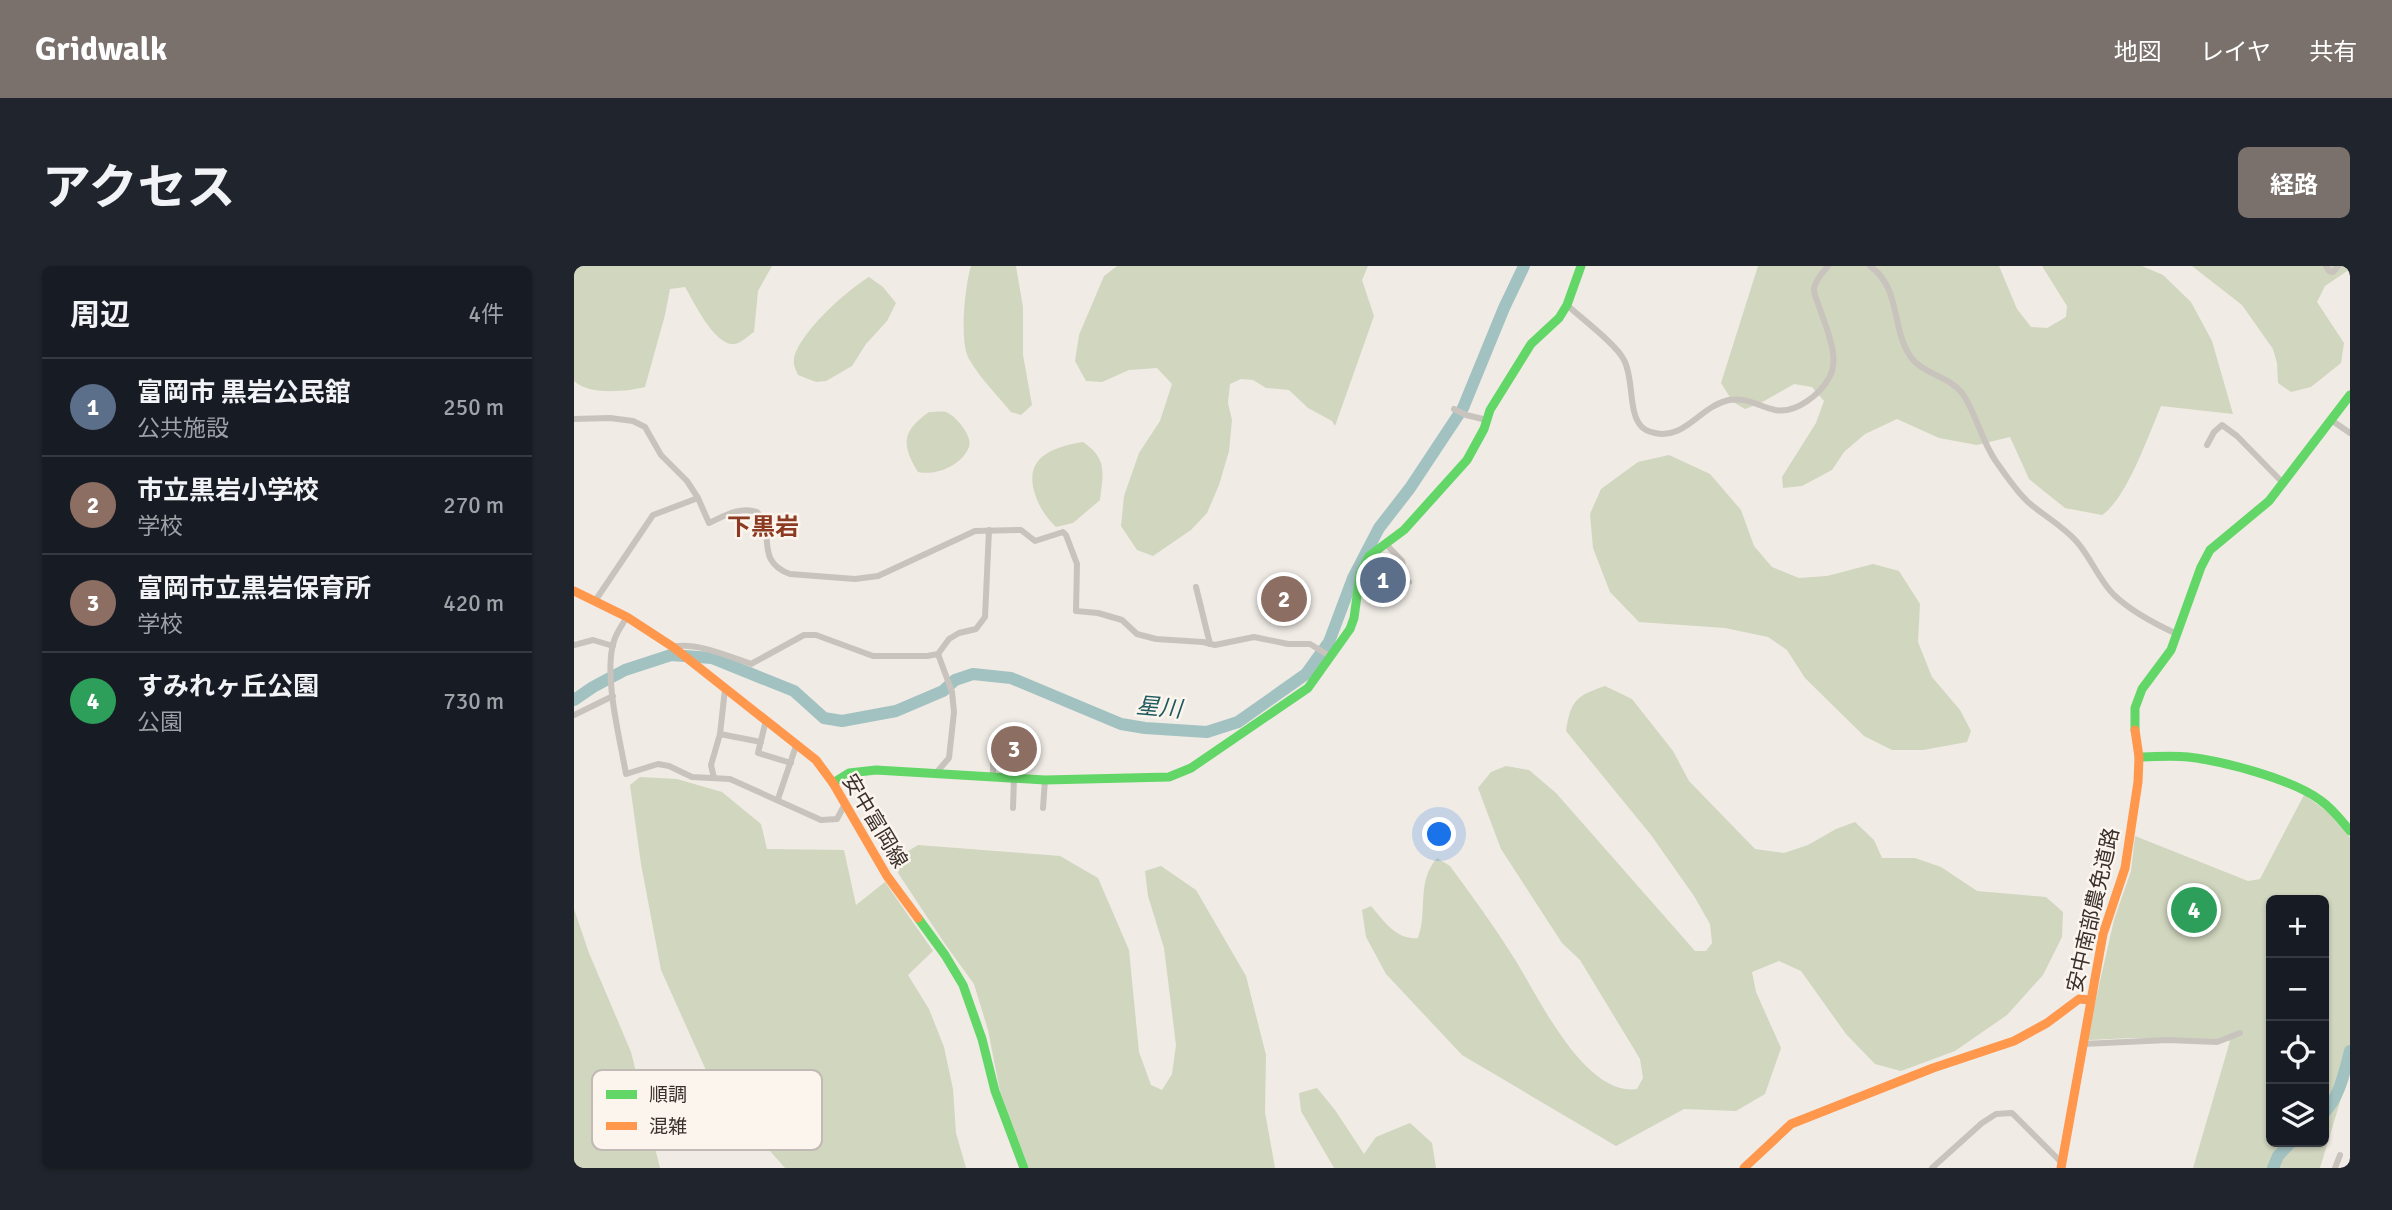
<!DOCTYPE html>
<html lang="ja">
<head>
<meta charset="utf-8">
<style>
  body { margin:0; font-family:Signika,"Noto Sans JP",sans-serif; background:#20242c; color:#f1f3f6 }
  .controls { position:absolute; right:21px; bottom:21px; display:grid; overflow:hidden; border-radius:10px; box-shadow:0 2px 5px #0004 }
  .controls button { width:63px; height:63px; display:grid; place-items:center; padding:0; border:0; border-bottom:2px solid #363941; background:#171b24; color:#f1f3f6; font:35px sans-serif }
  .you { position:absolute; left:866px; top:569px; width:24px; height:24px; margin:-18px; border:5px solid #fff; border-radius:50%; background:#1a73e8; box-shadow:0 0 0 10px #1a73e833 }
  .badge { display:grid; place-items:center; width:46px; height:46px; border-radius:50%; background:#7a716c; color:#fff; font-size:23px; font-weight:700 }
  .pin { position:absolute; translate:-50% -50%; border:4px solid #fff; box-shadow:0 2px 7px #0006 }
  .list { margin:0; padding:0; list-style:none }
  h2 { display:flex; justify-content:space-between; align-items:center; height:91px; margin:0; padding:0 28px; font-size:30px }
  h2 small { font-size:23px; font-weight:400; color:#9ea1a6 }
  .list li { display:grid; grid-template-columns:46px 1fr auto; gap:21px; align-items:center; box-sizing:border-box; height:98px; padding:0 28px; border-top:2px solid #363941 }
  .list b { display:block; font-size:26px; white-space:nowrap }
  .list p { margin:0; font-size:23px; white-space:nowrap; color:#9ea1a6 }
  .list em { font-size:23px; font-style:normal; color:#9ea1a6 }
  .icon { flex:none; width:38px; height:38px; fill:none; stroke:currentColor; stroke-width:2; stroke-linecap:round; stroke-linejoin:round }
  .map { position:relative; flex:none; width:1776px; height:902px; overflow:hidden; border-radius:10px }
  header { display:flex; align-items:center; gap:42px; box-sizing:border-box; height:98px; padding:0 35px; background:#7a716c; color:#fff }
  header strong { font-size:33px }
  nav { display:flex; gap:38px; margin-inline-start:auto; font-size:24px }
  .intro { display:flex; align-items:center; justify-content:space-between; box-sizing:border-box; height:168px; padding:0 42px }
  h1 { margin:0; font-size:49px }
  .button { padding:18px 32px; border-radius:10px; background:#7a716c; color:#fff; font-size:24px; font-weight:700 }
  main { display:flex; gap:42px; padding:0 42px }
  aside { flex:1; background:#171b24; border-radius:10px; box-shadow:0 2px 5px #0004 }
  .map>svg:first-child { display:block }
  .green { fill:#d1d6bf; fill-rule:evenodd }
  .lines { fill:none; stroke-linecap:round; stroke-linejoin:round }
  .river { stroke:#a1c2c1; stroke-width:12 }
  .street { stroke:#c9c3be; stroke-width:6 }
  .fast { stroke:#63d668; stroke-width:9 }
  .slow { stroke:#ff974d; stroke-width:9 }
  .labels { text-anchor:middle; stroke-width:5; stroke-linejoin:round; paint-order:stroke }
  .street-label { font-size:21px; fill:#3b302b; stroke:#fbf5ee }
  .water-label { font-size:23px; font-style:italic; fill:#1f5a5e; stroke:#fbf5ee }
  .quarter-label { font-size:24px; font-weight:bold; fill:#8c3b22; stroke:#fbf5ee }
  .key { fill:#fbf5ee; stroke:#c1bab4; stroke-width:2 }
  .key-label { font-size:19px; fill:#3b302b }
</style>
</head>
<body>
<header>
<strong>Gridwalk</strong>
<nav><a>地図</a><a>レイヤ</a><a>共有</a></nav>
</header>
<div class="intro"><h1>アクセス</h1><a class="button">経路</a></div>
<main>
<aside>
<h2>周辺<small>4件</small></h2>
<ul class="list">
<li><span class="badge" style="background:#5c6f8a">1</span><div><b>富岡市 黒岩公民舘</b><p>公共施設</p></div><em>250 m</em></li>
<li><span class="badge" style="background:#8d6e63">2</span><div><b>市立黒岩小学校</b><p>学校</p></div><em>270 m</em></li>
<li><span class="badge" style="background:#8d6e63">3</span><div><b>富岡市立黒岩保育所</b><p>学校</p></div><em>420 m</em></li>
<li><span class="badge" style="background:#2e9e5b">4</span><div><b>すみれヶ丘公園</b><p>公園</p></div><em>730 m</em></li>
</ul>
</aside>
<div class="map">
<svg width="1776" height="902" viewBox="0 0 1776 902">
  <rect width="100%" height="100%" fill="#f0ebe5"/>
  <g class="green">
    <path d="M0,0H198L184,25L180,66C174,70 167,77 161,78C141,81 120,36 111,21L96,23L91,49L71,121C52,126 14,129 0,115Z"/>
    <path d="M397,0H442L449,41V89L458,139L447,149L437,146C423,129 406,112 395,93C385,76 391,19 397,0Z"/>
    <path d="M543,0H794L788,14L800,50L761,160L758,155L734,142L715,124L692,122L679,114L667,113L656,118L654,137L658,154L655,185L645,219L633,247L617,264L579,290L563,284L547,260L550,230L565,187L586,155L598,118L583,102L555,104L528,116L512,115L501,95L505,69L530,10Z"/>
    <path d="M1184,0H1425L1443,43L1457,61L1473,62L1492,51L1493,40L1468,0H1568L1589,9L1617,36L1638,75L1659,148L1587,140C1575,168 1552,234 1528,249L1491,242L1455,213L1436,171L1403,179L1365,172L1323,153L1291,168L1270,186L1258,204L1228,220L1209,222L1208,211L1242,157L1250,135L1238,121L1220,118L1185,138L1171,143L1159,136L1147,117Z"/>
    <path d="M1618,0H1776V3L1751,20L1743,36L1770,77L1767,97L1737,121L1717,126L1704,117L1703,97L1699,83L1668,39Z"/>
    <path d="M295,11L309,21L322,37L313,55L292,78L278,100L252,115L242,116L224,109C222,104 219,99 220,93C224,68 273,24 295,11Z"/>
    <path d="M355,146C360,146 368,145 372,146C382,150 399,170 395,181C387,200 362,210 344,206C327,178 328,165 355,146Z"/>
    <path d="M509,176C534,193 529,207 526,234L499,257L482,261C472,251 465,241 461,228C449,191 479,181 509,176Z"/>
    <path d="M1095,189L1136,208L1167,244L1180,280L1198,301L1225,312L1253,310L1299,298L1325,305L1346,338L1344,376L1358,411L1386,444L1397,465L1393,476L1349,484H1318L1290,470L1231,412L1213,384L1194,371L1151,362L1065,356L1036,326L1019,282L1016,248L1027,223L1064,196Z"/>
    <path d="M1031,420L1058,433L1099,485L1115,515L1181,583L1210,587L1234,579L1262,563L1281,556L1300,574L1308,592H1341L1367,601L1403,625L1472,631L1489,646L1488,671L1469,709L1433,749L1381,785L1327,805L1301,798L1272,768L1227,705L1205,695L1178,706L1182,726L1207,782L1191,828L1162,845L1110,843L1042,880L888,789L812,708L792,671L788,644L797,640C810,655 822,674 844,672C854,644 842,616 863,592L876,600C898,630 920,660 940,692C963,728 1010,831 1063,823L1069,812L1066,793L1006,694L988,677L927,583L904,522L917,506L932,500L955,504L982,527L1121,685H1132L1138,677L1136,658L1120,630L1077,569L992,465C997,434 1002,430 1031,420Z"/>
    <path d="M66,511L103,513L148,526L187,558L193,583L270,584L282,639L311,616L359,685L334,709L355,743L370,781L379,823L382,867L392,902H211L182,869L150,856L131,802L87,704L67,598L56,519Z"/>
    <path d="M1730,529L1754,546L1776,572V803L1746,902H1619L1656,775L1557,772L1515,774L1513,772L1540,654L1557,605L1561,570L1674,615L1686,613ZM1697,634H1750V876H1697Z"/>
    <path d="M344,579L486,590L524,612L555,684L565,786L577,819L588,824L598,808L602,779L590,682L574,630L571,605L587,600L622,624L672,710L692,789L691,846L701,902H455L426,825L414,764L400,718L371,678L324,607L331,587Z"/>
    <path d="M0,643L15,687L57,786L86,902H0Z"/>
    <path d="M743,822L761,844L790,888L802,871L836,857L858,877L862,902H760L727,845L725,827Z"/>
  </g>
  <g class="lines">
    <g class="river">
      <path d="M0,434L19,421L51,404L97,389L138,392L220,425L250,452L268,455L322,445L369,425L381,414L399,408L437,412L547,458L571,462L633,466L664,456L732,408L755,376L779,312L805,262L836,222L889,142L930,42L950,0"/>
      <path d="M1750,847C1766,830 1770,807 1776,785"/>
      <path d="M1699,902L1704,890L1717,876"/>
    </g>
    <g class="street">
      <path d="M1296,0C1327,22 1317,61 1336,90C1348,108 1375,110 1388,127C1401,145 1407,173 1421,194C1431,208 1441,224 1454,236C1470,250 1489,260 1503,276C1517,292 1525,314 1540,329C1558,346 1581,358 1603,368"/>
      <path d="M1752,0L1755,5L1759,6L1764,0"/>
      <path d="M993,39C1007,52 1043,79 1050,94C1060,112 1054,146 1067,160C1070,164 1076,166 1081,167C1111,174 1126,140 1155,134C1173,131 1184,140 1201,144C1222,148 1247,128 1256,110C1266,91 1252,62 1246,43C1244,37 1240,29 1240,23C1241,14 1249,6 1254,0"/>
      <path d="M880,143L892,149L913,154"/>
      <path d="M0,153L36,152L59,155L71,161L87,189L113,215L124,232L135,257C150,250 166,240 183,246C203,266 179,294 216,308L281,313L304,310L401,265L447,264L461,275L489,266L492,269L503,298L502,345L524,347L548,354L563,368L582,373L629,376L641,379L680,371L714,378H736L754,389"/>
      <path d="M1757,154L1776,167"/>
      <path d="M1633,179L1640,166L1648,159L1663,170L1710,218"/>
      <path d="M811,277L828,295L832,313L835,316"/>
      <path d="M622,321L636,378"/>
      <path d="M21,335L79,249L124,232"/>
      <path d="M53,351C48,359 42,367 40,375C29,408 46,473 52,508L84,498L95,500L118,511L156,513L247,554L263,553L271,538"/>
      <path d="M0,379L19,374L39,380"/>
      <path d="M99,381C121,375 156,391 177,398L230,369H242L299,390H353L364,388L375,373L385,367L402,363L411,351L415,264"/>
      <path d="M0,449L39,430"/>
      <path d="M192,454L184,487L217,497"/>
      <path d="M146,468L187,476"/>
      <path d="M362,507L375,492L380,446L378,426L364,388"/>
      <path d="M419,510V497"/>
      <path d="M140,512L137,499L146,468L151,423"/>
      <path d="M204,533L223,477"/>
      <path d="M439,542L440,512"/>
      <path d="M469,542L471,514"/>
      <path d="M1509,778L1594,774L1643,776L1666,767"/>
      <path d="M1358,902L1408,857L1422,848L1438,847L1488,897"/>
      <path d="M1761,902L1766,889"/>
    </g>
    <g class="fast">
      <path d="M1561,464V442L1568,423L1597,384L1627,301L1636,284L1695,235L1776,129"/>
      <path d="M1565,491C1581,491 1597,489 1614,491C1649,495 1718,513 1746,534C1758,542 1767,554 1776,565"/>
      <path d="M259,517L275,507L302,504L471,514L595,511L617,502L734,422L776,363L780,352L786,308L795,290L830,264L893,194L910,163L916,144L957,78L985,52L993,39L1007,0"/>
      <path d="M344,652L371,689L389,719L408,773L421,825L450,902"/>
    </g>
    <g class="slow">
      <path d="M0,325L53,351L99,381L242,494L259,517L313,610L344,652"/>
      <path d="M1170,902L1217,858L1359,802L1440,775L1473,757L1505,733L1516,734"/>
      <path d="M1487,902L1529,668L1551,602L1564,516L1565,491L1561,464"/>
    </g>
  </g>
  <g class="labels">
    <g class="street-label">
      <text transform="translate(301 555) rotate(59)" y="7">安中富岡線</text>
      <text transform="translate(1519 644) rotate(-77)" y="7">安中南部農免道路</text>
    </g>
    <g class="water-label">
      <text transform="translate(585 441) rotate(5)" y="8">星川</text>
    </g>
    <g class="quarter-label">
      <text x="189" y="269">下黒岩</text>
    </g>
  </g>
  <rect x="18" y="804" width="230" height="80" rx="10" class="key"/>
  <rect x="32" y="824" width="31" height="9" fill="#63d668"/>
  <rect x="32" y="856" width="31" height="8" fill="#ff974d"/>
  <g class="key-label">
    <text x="75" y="835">順調</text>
    <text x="75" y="867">混雑</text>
  </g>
</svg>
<div class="controls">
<button>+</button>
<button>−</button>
<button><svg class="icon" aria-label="locate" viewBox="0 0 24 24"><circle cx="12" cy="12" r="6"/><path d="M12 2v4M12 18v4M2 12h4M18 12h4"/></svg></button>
<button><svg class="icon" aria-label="layers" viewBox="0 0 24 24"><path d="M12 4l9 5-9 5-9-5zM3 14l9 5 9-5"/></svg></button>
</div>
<div class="you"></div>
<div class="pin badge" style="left:809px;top:314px;background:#5c6f8a">1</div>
<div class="pin badge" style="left:710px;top:333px;background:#8d6e63">2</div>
<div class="pin badge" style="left:440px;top:483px;background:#8d6e63">3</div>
<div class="pin badge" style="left:1620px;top:644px;background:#2e9e5b">4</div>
</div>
</main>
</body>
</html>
